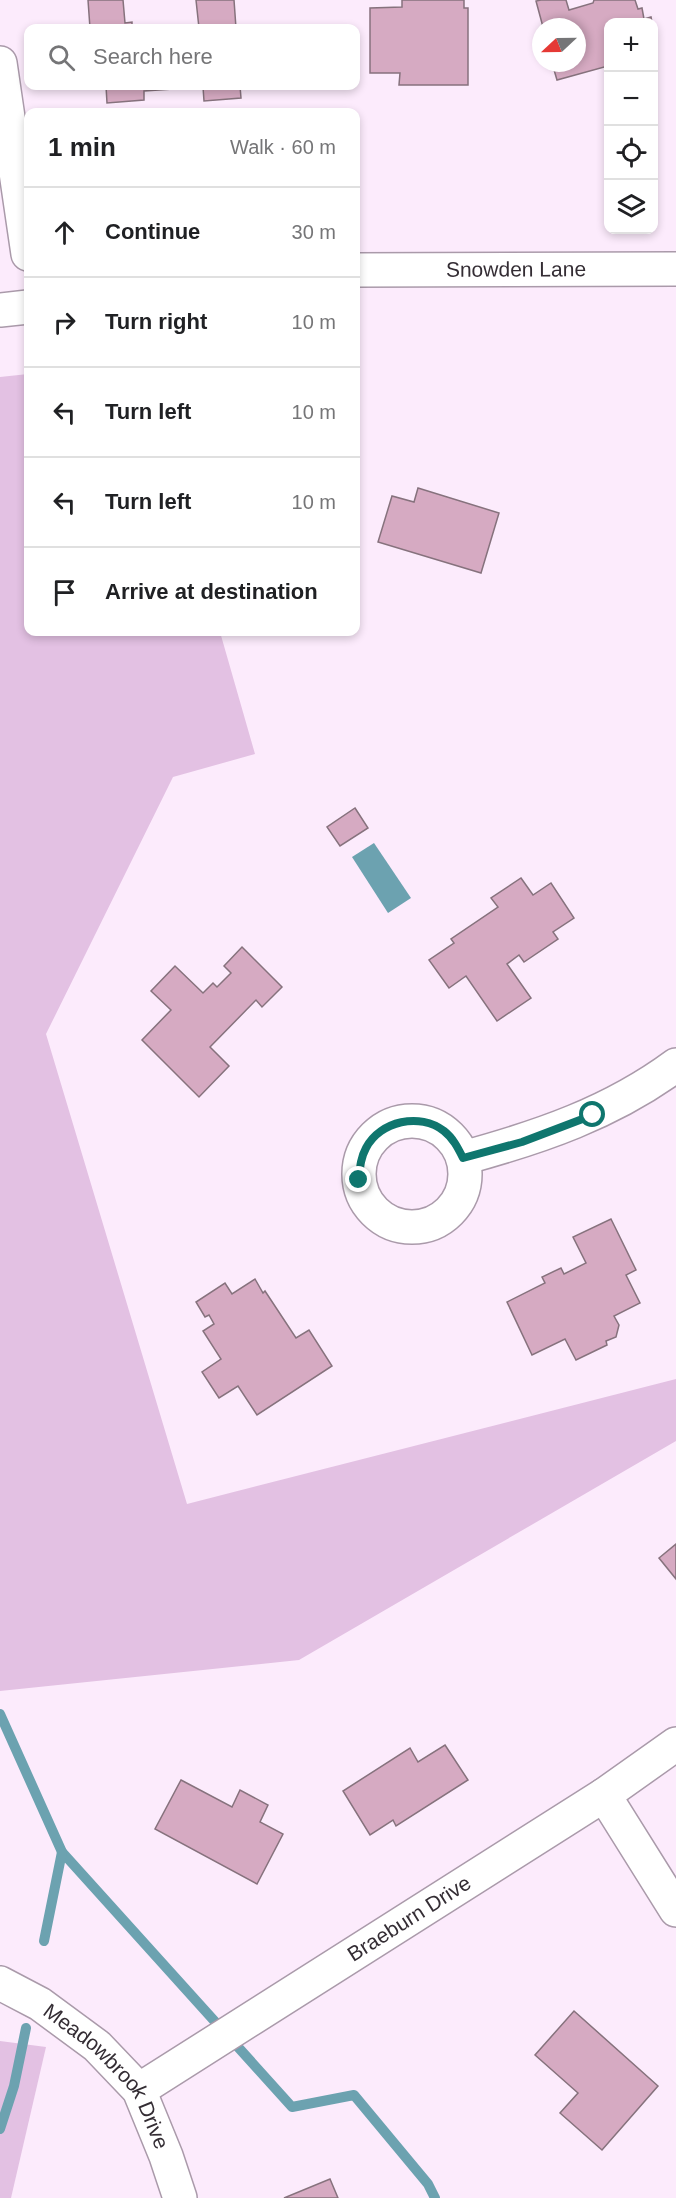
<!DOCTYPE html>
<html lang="en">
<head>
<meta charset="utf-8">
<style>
  body { margin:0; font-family:Helvetica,sans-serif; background:#f6f6f6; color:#202124 }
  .controls { position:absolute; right:18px; top:18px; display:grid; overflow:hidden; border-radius:12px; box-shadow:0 3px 9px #0003 }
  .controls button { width:54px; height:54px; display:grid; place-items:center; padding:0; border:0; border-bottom:2px solid #e0e0e0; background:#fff; color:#202124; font:30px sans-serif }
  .compass { position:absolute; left:532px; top:18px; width:54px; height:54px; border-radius:50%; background:#fff; box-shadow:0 3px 9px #0003; rotate:248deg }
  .stop { position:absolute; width:18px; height:18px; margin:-14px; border:4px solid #0f766e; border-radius:50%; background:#fff }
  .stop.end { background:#0f766e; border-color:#fff; box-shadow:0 2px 6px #0008 }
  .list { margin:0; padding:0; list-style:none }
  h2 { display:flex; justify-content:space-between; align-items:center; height:78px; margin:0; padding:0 24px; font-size:26px }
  h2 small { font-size:20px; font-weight:400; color:#757577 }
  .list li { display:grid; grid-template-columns:39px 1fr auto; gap:18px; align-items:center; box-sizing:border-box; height:90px; padding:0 24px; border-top:2px solid #e0e0e0 }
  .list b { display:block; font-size:22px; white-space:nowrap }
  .list em { font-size:20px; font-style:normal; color:#757577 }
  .icon { flex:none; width:33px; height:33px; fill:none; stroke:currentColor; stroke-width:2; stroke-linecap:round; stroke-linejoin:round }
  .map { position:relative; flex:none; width:676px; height:2198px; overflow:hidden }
  .search { position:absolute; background:#fff; box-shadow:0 3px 9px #0003; left:24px; top:24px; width:336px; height:66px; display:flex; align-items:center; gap:15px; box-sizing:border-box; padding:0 21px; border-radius:12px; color:#757577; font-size:22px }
  .panel { position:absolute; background:#fff; box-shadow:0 3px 9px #0003; left:24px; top:108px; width:336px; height:528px; border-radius:12px }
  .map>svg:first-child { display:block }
  .green { fill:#e3c1e3 }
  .water { fill:#6ca2b0 }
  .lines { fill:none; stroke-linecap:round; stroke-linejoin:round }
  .stream { stroke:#6ca2b0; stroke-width:10 }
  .building { fill:#d6aac2; stroke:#86727d; stroke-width:1.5 }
  .street-casing { stroke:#aa9aaa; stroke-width:36 }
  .secondary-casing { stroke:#aa9aaa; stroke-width:36 }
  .street { stroke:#fff; stroke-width:33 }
  .secondary { stroke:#fff; stroke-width:33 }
  .route { stroke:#0f766e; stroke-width:8 }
  .labels { text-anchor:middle; stroke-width:4.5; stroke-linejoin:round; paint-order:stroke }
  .street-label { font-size:21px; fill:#342d34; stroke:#fff }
</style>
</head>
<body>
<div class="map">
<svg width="676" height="2198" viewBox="0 0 676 2198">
  <rect width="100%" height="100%" fill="#fcebfc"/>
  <g class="green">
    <path d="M28,374V632H220L255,754L173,777L46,1034L187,1504L676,1379V1441L299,1660L0,1691V377Z"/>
    <path d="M0,2041L46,2047L11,2198H0Z"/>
  </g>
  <path class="water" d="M374,843L411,898L388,913L352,857Z"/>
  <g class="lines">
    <g class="stream">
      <path d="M0,1714L62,1852L292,2107L354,2095L428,2184L435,2198"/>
      <path d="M44,1941L62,1852"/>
      <path d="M0,2129L14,2086L26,2028"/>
    </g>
  </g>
  <g class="building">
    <path d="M88,0H123L125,23L132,22V28H90Z"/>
    <path d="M196,0H234L236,28H199Z"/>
    <path d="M402,0H464V8H468V85H399L400,73H370V8L402,7Z"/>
    <path d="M541,0H566L569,10L593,3L594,0H635L638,9L642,8L644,19L651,17L652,22H608V66L557,80L552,63H577V27H543L536,1Z"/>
    <path d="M106,86H240L241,98L204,101L203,87L144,91V100L107,103Z"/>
    <path d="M418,488L499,513L481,573L378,542L392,496L414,502Z"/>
    <path d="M355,808L368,828L340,846L327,827Z"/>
    <path d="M521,878L533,895L551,883L574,918L553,932L558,939L524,962L519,955L507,964L531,998L497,1021L466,976L449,988L429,960L454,943L451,939L498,907L491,898Z"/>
    <path d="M242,947L282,987L262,1007L256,1000L210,1047L229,1066L199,1097L142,1040L171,1010L151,991L175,966L203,993L213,983L217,987L231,973L224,966Z"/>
    <path d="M611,1219L636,1270L626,1275L640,1303L614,1316L619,1325L616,1337L606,1341L607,1345L576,1360L565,1339L532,1355L507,1302L545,1283L542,1277L561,1268L564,1274L586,1263L573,1237Z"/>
    <path d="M255,1279L263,1293L265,1291L296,1338L309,1330L332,1366L257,1415L238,1386L219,1398L202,1372L221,1359L203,1331L214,1324L209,1315L205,1317L196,1302L225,1283L232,1294Z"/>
    <path d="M676,1544V1579L659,1558Z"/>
    <path d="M445,1745L468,1780L396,1826L393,1820L370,1835L343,1791L410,1748L418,1762Z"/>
    <path d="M181,1780L232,1807L240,1790L268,1805L260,1822L283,1834L257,1884L155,1829Z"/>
    <path d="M574,2011L658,2086L602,2150L560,2113L578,2093L535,2055Z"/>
    <path d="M330,2179L338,2198H284Z"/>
  </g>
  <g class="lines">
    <g class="street-casing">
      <g id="street">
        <path d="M0,63L28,254"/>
        <circle cx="412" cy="1174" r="53"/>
        <path d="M463,1158C540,1137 611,1113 676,1065"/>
        <path d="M604,1795L676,1910"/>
        <path id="s1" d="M0,1983L40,2004L97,2046L139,2090L166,2156L180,2198"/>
        <path id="s2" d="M139,2090L604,1795L676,1744"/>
      </g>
    </g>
    <g class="secondary-casing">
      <g id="secondary">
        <path id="s3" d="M356,270L676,269"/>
        <path d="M0,310L28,307"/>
      </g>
    </g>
    <use href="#street" class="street"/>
    <use href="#secondary" class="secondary"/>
  </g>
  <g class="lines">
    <path class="route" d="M359,1180C360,1169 360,1159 366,1148C380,1121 420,1112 444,1131C453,1138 458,1148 463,1158L522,1142L593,1115"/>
  </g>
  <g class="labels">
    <g class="street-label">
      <text dy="7" stroke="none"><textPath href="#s3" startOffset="160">Snowden Lane</textPath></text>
      <text dy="7" stroke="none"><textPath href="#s2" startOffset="320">Braeburn Drive</textPath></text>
      <text dy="7" stroke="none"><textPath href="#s1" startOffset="146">Meadowbrook Drive</textPath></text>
    </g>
  </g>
</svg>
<div class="controls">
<button>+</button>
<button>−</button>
<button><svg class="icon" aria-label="locate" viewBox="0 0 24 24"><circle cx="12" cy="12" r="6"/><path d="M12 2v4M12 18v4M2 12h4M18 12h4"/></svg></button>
<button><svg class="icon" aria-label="layers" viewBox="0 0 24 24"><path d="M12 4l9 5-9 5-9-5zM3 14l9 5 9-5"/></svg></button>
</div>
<svg class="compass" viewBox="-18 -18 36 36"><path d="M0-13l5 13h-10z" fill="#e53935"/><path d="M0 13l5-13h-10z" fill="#757577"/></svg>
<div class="stop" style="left:593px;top:1115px"></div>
<div class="stop end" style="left:359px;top:1180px"></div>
<div class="search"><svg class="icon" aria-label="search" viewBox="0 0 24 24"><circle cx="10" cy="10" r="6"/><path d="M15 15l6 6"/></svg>Search here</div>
<section class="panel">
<h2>1 min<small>Walk · 60 m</small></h2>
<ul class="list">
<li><svg class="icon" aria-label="ahead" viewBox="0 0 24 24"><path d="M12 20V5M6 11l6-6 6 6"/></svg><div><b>Continue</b></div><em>30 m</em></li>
<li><svg class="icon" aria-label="right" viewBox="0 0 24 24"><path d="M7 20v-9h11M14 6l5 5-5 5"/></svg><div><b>Turn right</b></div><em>10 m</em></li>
<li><svg class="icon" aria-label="left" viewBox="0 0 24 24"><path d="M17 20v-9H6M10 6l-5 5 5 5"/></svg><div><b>Turn left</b></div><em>10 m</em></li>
<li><svg class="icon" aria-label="left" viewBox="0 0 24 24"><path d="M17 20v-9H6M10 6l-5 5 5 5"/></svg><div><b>Turn left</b></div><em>10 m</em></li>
<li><svg class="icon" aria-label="arrive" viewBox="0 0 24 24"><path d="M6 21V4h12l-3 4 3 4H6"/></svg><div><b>Arrive at destination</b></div></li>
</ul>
</section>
</div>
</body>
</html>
